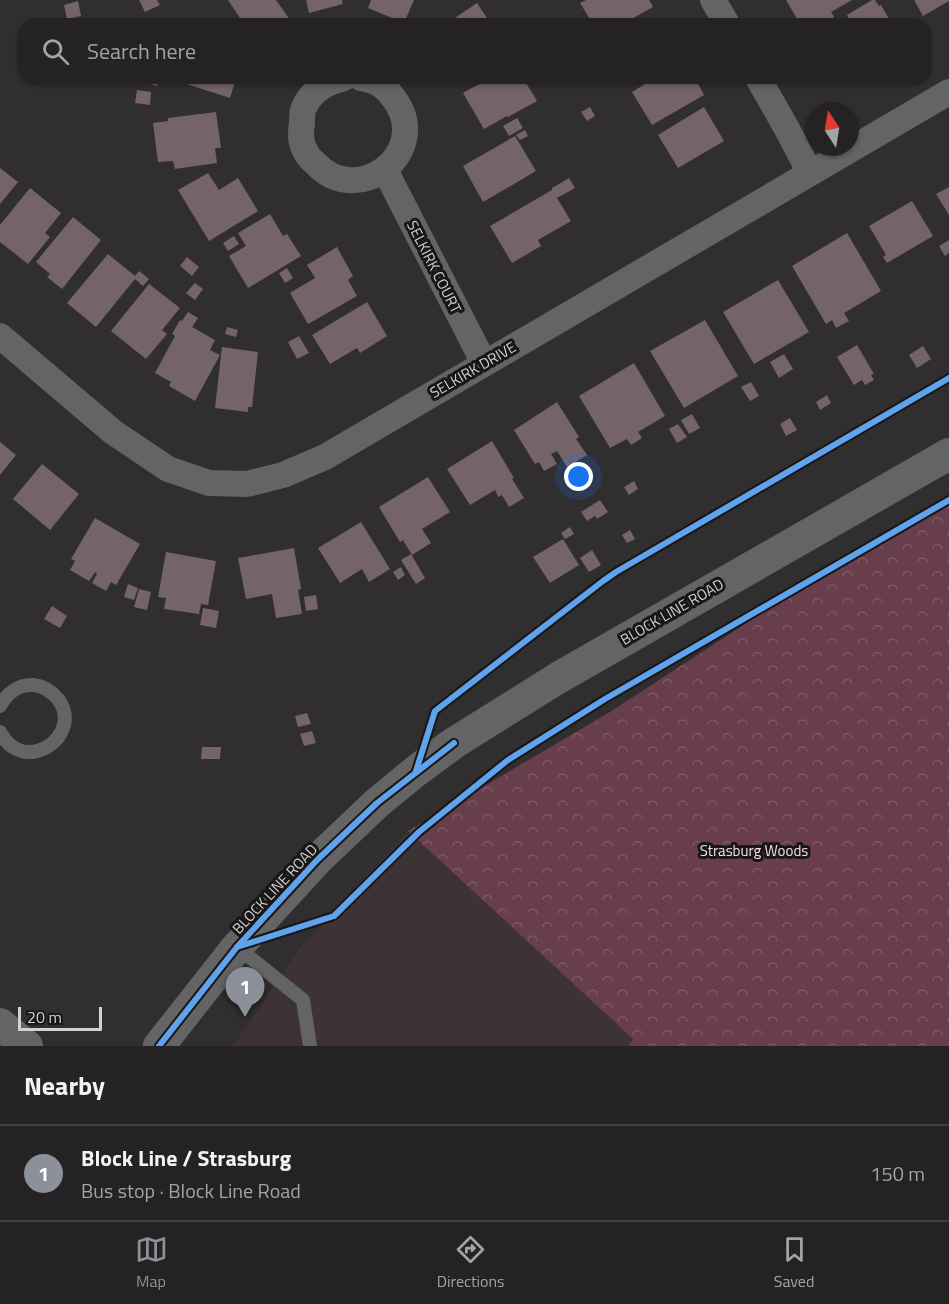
<!DOCTYPE html>
<html lang="en">
<head>
<meta charset="utf-8">
<style>
  body { margin:0; font-family:"Titillium Web",sans-serif; background:#302f30; color:#f1f3f6 }
  .compass { position:absolute; left:805px; top:102px; width:54px; height:54px; border-radius:50%; background:#242223; box-shadow:0 2px 4px #0004; rotate:348deg }
  .scale { position:absolute; left:18px; bottom:15px; width:84px; box-sizing:border-box; padding-left:6px; border:3px solid #d4d1d1; border-top:0; font-size:16px; line-height:21px; white-space:nowrap; color:#d4d1d1; -webkit-text-stroke:4px #181616; paint-order:stroke }
  .you { position:absolute; left:579px; top:477px; width:21px; height:21px; margin:-15px; border:4px solid #fff; border-radius:50%; background:#1a73e8; box-shadow:0 0 0 9px #1a73e833 }
  .badge { display:grid; place-items:center; width:39px; height:39px; border-radius:50%; background:#8c9099; color:#fff; font-size:20px; font-weight:700 }
  .pin { position:absolute; translate:-50% -50px; filter:drop-shadow(0 2px 3px #0008) }
  .pin::after { content:''; position:absolute; top:32px; width:21px; height:18px; background:inherit; clip-path:polygon(0 0,100% 0,50% 100%) }
  .list { margin:0; padding:0; list-style:none }
  h2 { display:flex; justify-content:space-between; align-items:center; height:78px; margin:0; padding:0 24px; font-size:26px }
  h2 small { font-size:20px; font-weight:400; color:#a3a4a6 }
  .list li { display:grid; grid-template-columns:39px 1fr auto; gap:18px; align-items:center; box-sizing:border-box; height:96px; padding:0 24px; border-top:2px solid #413f41 }
  .list b { display:block; font-size:22px; white-space:nowrap }
  .list p { margin:0; font-size:20px; white-space:nowrap; color:#a3a4a6 }
  .list em { font-size:20px; font-style:normal; color:#a3a4a6 }
  .icon { flex:none; width:33px; height:33px; fill:none; stroke:currentColor; stroke-width:2; stroke-linecap:round; stroke-linejoin:round }
  .map { position:relative; flex:none; width:949px; height:1046px; overflow:hidden }
  .search { position:absolute; background:#242223; box-shadow:0 2px 4px #0004; left:18px; right:18px; top:18px; height:66px; display:flex; align-items:center; gap:15px; box-sizing:border-box; padding:0 21px; border-radius:18px; color:#a3a4a6; font-size:22px }
  .sheet { height:174px; background:#242223 }
  nav { display:flex; justify-content:space-around; align-items:center; box-sizing:border-box; height:84px; border-top:2px solid #413f41; background:#242223; font-size:16px; color:#a3a4a6 }
  nav a { display:grid; justify-items:center; gap:3px }
  nav .on { color:#8c9099 }
  .map>svg:first-child { display:block }
  .built { fill:#3d3336 }
  .park { fill:url(#park-crowns) }
  .building { fill:#74646a }
  .lines { fill:none; stroke-linecap:round; stroke-linejoin:round }
  .service { stroke:#646464; stroke-width:14 }
  .minor { stroke:#646464; stroke-width:26 }
  .tertiary { stroke:#646464; stroke-width:32 }
  .cycleway-casing { stroke:#181616; stroke-width:10 }
  .cycleway { stroke:#60a3ed; stroke-width:6 }
  .labels { text-anchor:middle; stroke-width:6; stroke-linejoin:round; paint-order:stroke }
  .street-label { font-size:15px; fill:#d4d1d1; stroke:#181616 }
  .park-label { font-size:15px; fill:#f4dde4; stroke:#181616 }
</style>
</head>
<body>
<div class="map">
<svg width="949" height="1046" viewBox="0 0 949 1046">
  <defs>
    <pattern id="park-crowns" width="20" height="18" patternUnits="userSpaceOnUse" patternTransform="scale(1.5)"><rect width="20" height="18" fill="#683d4c"/><path d="M2 6a3 3 0 1 1 6 0M12 15a3 3 0 1 1 6 0" fill="none" stroke="#7d5865"/></pattern>
  </defs>
  <rect width="100%" height="100%" fill="#302e2f"/>
  <path class="built" d="M408,831L633,1039L628,1046H233L299,949Z"/>
  <path class="park" d="M949,502V1046H628L633,1039L408,831L610,712L797,590Z"/>
  <g class="building">
    <path d="M139,0H157L160,5L145,12Z"/>
    <path d="M228,0H276L293,24H244Z"/>
    <path d="M306,0H342L343,4L309,13Z"/>
    <path d="M371,0H414L404,23L368,8Z"/>
    <path d="M586,0H649L653,7L623,24H593L580,3Z"/>
    <path d="M786,0H852L831,12L834,17L822,24H800Z"/>
    <path d="M872,0H875L879,6L881,5L892,24H840L849,19L847,15Z"/>
    <path d="M914,0H949V1L923,16Z"/>
    <path d="M78,1L81,16L67,19L64,5Z"/>
    <path d="M477,3L491,24H446Z"/>
    <path d="M144,78H159L157,86L143,82Z"/>
    <path d="M168,78H236L230,98Z"/>
    <path d="M490,78H523L537,101L508,117L507,116L484,129L463,93Z"/>
    <path d="M655,78H695L704,95L652,125L632,92Z"/>
    <path d="M137,90L151,92L150,105L135,103Z"/>
    <path d="M590,107L595,116L587,121L581,112Z"/>
    <path d="M704,107L724,141L678,168L658,135Z"/>
    <path d="M216,112L221,148H215L217,163L175,169L173,161L158,162L153,123L168,121V118Z"/>
    <path d="M517,118L523,128L509,136L503,126Z"/>
    <path d="M525,130L528,136L520,140L516,135Z"/>
    <path d="M515,136L536,171L483,202L463,166Z"/>
    <path d="M0,168L18,182L0,204Z"/>
    <path d="M208,173L219,190L238,178L258,211L209,241L178,190Z"/>
    <path d="M569,178L575,188L557,198L571,221L538,240L541,246L512,263L490,226L552,190V188Z"/>
    <path d="M949,187V215L936,194Z"/>
    <path d="M30,188L61,213L45,233L50,237L28,264L0,242V225Z"/>
    <path d="M912,201L933,236L887,263L883,257L886,255L869,226Z"/>
    <path d="M270,214L283,236L287,234L301,256L248,288L229,256L246,246L238,233Z"/>
    <path d="M73,217L101,240L62,289L47,277L50,274L36,262Z"/>
    <path d="M847,233L881,291L844,313L849,321L836,328L832,320L826,324L792,266Z"/>
    <path d="M234,236L239,244L228,251L223,243Z"/>
    <path d="M949,240V253L945,256L939,246Z"/>
    <path d="M337,247L353,276L348,280L357,296L308,324L290,293L315,278L307,265Z"/>
    <path d="M108,254L135,276L139,271L149,279L143,286L135,279L96,327L67,303Z"/>
    <path d="M187,257L199,267L192,276L180,266Z"/>
    <path d="M287,268L293,278L285,283L279,273Z"/>
    <path d="M778,280L809,332L754,364L723,312Z"/>
    <path d="M195,283L203,289L195,300L186,293Z"/>
    <path d="M149,284L180,308L162,330L167,334L146,359L111,331Z"/>
    <path d="M367,302L387,336L360,353L357,348L330,364L312,335Z"/>
    <path d="M188,312L198,318L192,327L215,340L210,350L220,355L195,401L169,386L171,382L155,373L175,336L172,334L180,320L182,321Z"/>
    <path d="M705,320L738,376L684,408L650,351Z"/>
    <path d="M227,327L238,330L236,337L225,334Z"/>
    <path d="M299,336L309,353L297,359L288,342Z"/>
    <path d="M857,345L874,374L871,375L874,380L865,385L862,380L854,385L837,357Z"/>
    <path d="M923,346L931,359L917,368L909,355Z"/>
    <path d="M222,347L258,352L252,407H248V412L215,408Z"/>
    <path d="M784,354L793,369L779,378L770,362Z"/>
    <path d="M634,363L665,416L638,432L642,438L631,445L627,439L610,448L579,396Z"/>
    <path d="M751,382L759,396L750,401L741,387Z"/>
    <path d="M827,395L831,403L820,410L816,402Z"/>
    <path d="M557,402L579,437L576,439L587,455L567,467L557,451L551,454L557,464L544,471L539,462L535,464L514,430Z"/>
    <path d="M692,414L700,428L689,434L681,420Z"/>
    <path d="M790,418L797,430L786,436L780,424Z"/>
    <path d="M678,424L687,437L677,443L669,429Z"/>
    <path d="M492,441L514,478L512,479L524,498L509,507L502,495L498,497L495,490L470,505L447,469Z"/>
    <path d="M0,442L16,455L0,475Z"/>
    <path d="M42,464L79,494L50,530L13,499Z"/>
    <path d="M428,477L450,512L422,529L431,543L412,555L403,540L400,542L379,507Z"/>
    <path d="M634,481L638,489L629,495L624,487Z"/>
    <path d="M600,500L608,512L597,519L595,516L587,521L581,512Z"/>
    <path d="M95,518L140,544L116,585L111,582L106,591L92,583L97,574L95,572L89,581L70,570L75,561L71,559Z"/>
    <path d="M361,522L390,569L369,582L362,569L340,583L318,548Z"/>
    <path d="M570,527L574,534L565,539L561,533Z"/>
    <path d="M630,530L635,539L627,543L622,535Z"/>
    <path d="M563,539L579,565L550,583L533,557Z"/>
    <path d="M294,548L301,589L298,590L302,614L276,618L272,594L246,599L238,558Z"/>
    <path d="M592,550L601,565L589,572L580,558Z"/>
    <path d="M166,552L216,561L208,605L201,604L199,614L164,609L166,598L158,597Z"/>
    <path d="M411,554L425,578L416,584L401,560Z"/>
    <path d="M401,567L405,575L398,580L393,572Z"/>
    <path d="M128,584L138,588L134,600L124,597Z"/>
    <path d="M139,589L151,592L147,610L134,607Z"/>
    <path d="M316,595L318,609L306,611L304,597Z"/>
    <path d="M52,606L67,616L60,628L44,619Z"/>
    <path d="M203,608L219,611L216,628L200,625Z"/>
    <path d="M307,713L311,724L298,727L295,716Z"/>
    <path d="M312,731L316,743L304,746L300,734Z"/>
    <path d="M202,747H221L220,759H201Z"/>
  </g>
  <g class="lines">
    <g class="service">
      <path d="M0,706C7,693 19,684 34,685C43,686 52,692 58,699C85,735 24,778 0,732"/>
      <path d="M237,947L303,1000L310,1046"/>
    </g>
    <g class="minor">
      <path d="M713,0L727,24"/>
      <path d="M344,78C327,82 310,91 303,110C302,114 302,119 302,124C300,134 301,145 307,154C309,158 313,161 316,164C358,208 429,154 397,103C387,88 379,81 361,78"/>
      <path d="M758,78L787,129L810,173"/>
      <path d="M385,170L484,363"/>
      <path d="M0,336L113,432L168,469L209,483L247,484L283,475L325,457L949,92"/>
    </g>
    <g class="tertiary">
      <path d="M0,1024L27,1046"/>
      <path d="M159,1046L237,947L317,860L377,803L416,771L454,743L558,678L949,454"/>
    </g>
    <g class="cycleway-casing">
      <g id="cycleway">
        <path d="M416,771L435,711L603,581L616,572L949,378"/>
        <path d="M237,947L334,916L419,832L508,760L605,699L949,500"/>
        <path d="M159,1046L237,947L317,860L377,803L454,743"/>
      </g>
    </g>
    <use href="#cycleway" class="cycleway"/>
  </g>
  <g class="labels">
    <g class="street-label">
      <text transform="translate(434 267) rotate(63)" y="5">SELKIRK COURT</text>
      <text transform="translate(473 370) rotate(-30)" y="5">SELKIRK DRIVE</text>
      <text transform="translate(672 612) rotate(-30)" y="5">BLOCK LINE ROAD</text>
      <text transform="translate(275 889) rotate(-47)" y="5">BLOCK LINE ROAD</text>
    </g>
    <g class="park-label">
      <text x="754" y="856">Strasburg Woods</text>
    </g>
  </g>
</svg>
<svg class="compass" viewBox="-18 -18 36 36"><path d="M0-13l5 13h-10z" fill="#e53935"/><path d="M0 13l5-13h-10z" fill="#a3a4a6"/></svg>
<div class="scale">20 m</div>
<div class="you"></div>
<div class="pin badge" style="left:245px;top:1017px">1</div>
<div class="search"><svg class="icon" aria-label="search" viewBox="0 0 24 24"><circle cx="10" cy="10" r="6"/><path d="M15 15l6 6"/></svg>Search here</div>
</div>
<section class="sheet">
<h2>Nearby<small></small></h2>
<ul class="list">
<li><span class="badge">1</span><div><b>Block Line / Strasburg</b><p>Bus stop · Block Line Road</p></div><em>150 m</em></li>
</ul>
</section>
<nav>
<a class="on"><svg class="icon" aria-label="map" viewBox="0 0 24 24"><path d="M3 6l6-2 6 2 6-2v14l-6 2-6-2-6 2zM9 4v14M15 6v14"/></svg>Map</a>
<a><svg class="icon" aria-label="directions" viewBox="0 0 24 24"><path d="M12 3l9 9-9 9-9-9zM9 14v-3h6M13 9l2 2-2 2"/></svg>Directions</a>
<a><svg class="icon" aria-label="saved" viewBox="0 0 24 24"><path d="M7 4h10v16l-5-4-5 4z"/></svg>Saved</a>
</nav>
</body>
</html>
